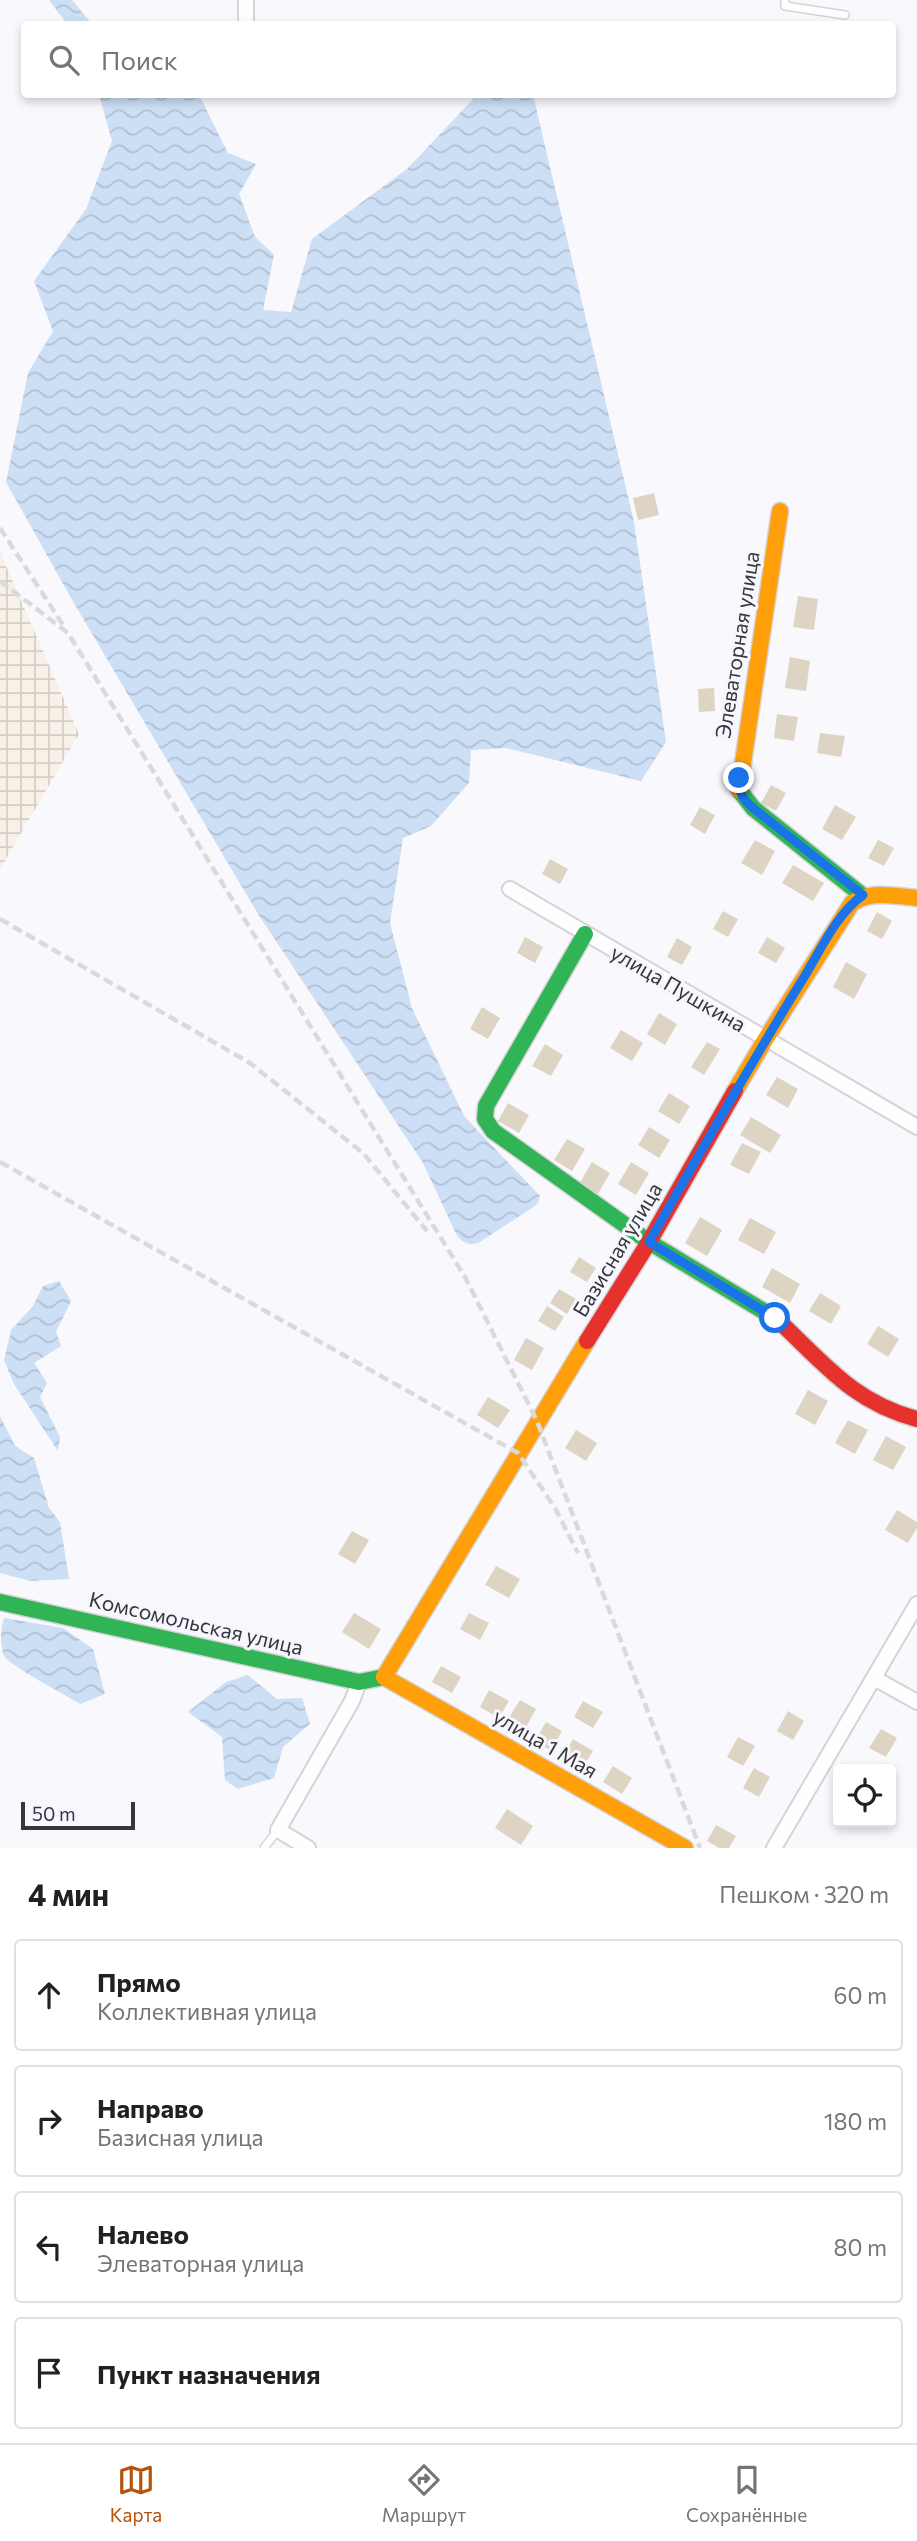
<!DOCTYPE html>
<html lang="ru">
<head>
<meta charset="utf-8">
<style>
  body { margin:0; font-family:Commissioner,sans-serif; background:#f6f6f6; color:#202124 }
  .controls { position:absolute; right:21px; bottom:21px; display:grid; overflow:hidden; border-radius:7px; box-shadow:0 4px 10px #0003 }
  .controls button { width:63px; height:63px; display:grid; place-items:center; padding:0; border:0; border-bottom:2px solid #e0e0e0; background:#fff; color:#202124; font:35px sans-serif }
  .scale { position:absolute; left:21px; bottom:18px; width:114px; box-sizing:border-box; padding-left:7px; border:4px solid #37373b; border-top:0; font-size:19px; line-height:24px; white-space:nowrap; color:#37373b; -webkit-text-stroke:5px #f6f6ff; paint-order:stroke }
  .stop { position:absolute; width:21px; height:21px; margin:-16px; border:5px solid #1a73e8; border-radius:50%; background:#fff }
  .stop.end { background:#1a73e8; border-color:#fff; box-shadow:0 2px 7px #0008 }
  .list { margin:0; padding:0; list-style:none }
  h2 { display:flex; justify-content:space-between; align-items:center; height:91px; margin:0; padding:0 28px; font-size:30px }
  h2 small { font-size:23px; font-weight:400; color:#757577 }
  .list li { display:grid; grid-template-columns:46px 1fr auto; gap:21px; align-items:center; box-sizing:border-box; height:112px; margin:0 14px 14px; padding:0 14px; border:2px solid #e0e0e0; border-radius:7px }
  .list b { display:block; font-size:26px; white-space:nowrap }
  .list p { margin:0; font-size:23px; white-space:nowrap; color:#757577 }
  .list em { font-size:23px; font-style:normal; color:#757577 }
  .icon { flex:none; width:38px; height:38px; fill:none; stroke:currentColor; stroke-width:2; stroke-linecap:round; stroke-linejoin:round }
  .map { position:relative; flex:none; width:917px; height:1848px; overflow:hidden }
  .search { position:absolute; background:#fff; box-shadow:0 4px 10px #0003; left:21px; right:21px; top:21px; height:77px; display:flex; align-items:center; gap:18px; box-sizing:border-box; padding:0 24px; border-radius:7px; color:#757577; font-size:26px }
  .sheet { height:595px; background:#fff }
  nav { display:flex; justify-content:space-around; align-items:center; box-sizing:border-box; height:98px; border-top:2px solid #e0e0e0; background:#fff; font-size:19px; color:#757577 }
  nav a { display:grid; justify-items:center; gap:4px }
  nav .on { color:#b45309 }
  .map>svg:first-child { display:block }
  .industrial { fill:url(#industrial-grid) }
  .water { fill:url(#water-waves) }
  .building { fill:#ded4c4 }
  .lines { fill:none; stroke-linecap:round; stroke-linejoin:round }
  .lane-casing { stroke:#d4d4d8; stroke-width:10 }
  .street-casing { stroke:#d4d4d8; stroke-width:18 }
  .fast-casing { stroke:#d4d4d8; stroke-width:19 }
  .slow-casing { stroke:#d4d4d8; stroke-width:19 }
  .jam-casing { stroke:#d4d4d8; stroke-width:19 }
  .lane { stroke:#fefeff; stroke-width:7 }
  .street { stroke:#fefeff; stroke-width:14 }
  .fast { stroke:#30b455; stroke-width:16 }
  .slow { stroke:#ff9f0a; stroke-width:16 }
  .jam { stroke:#e5322d; stroke-width:16 }
  .rail { stroke:#dadadb; stroke-width:4.5; stroke-dasharray:10 5; stroke-linecap:butt }
  .route { stroke:#1a73e8; stroke-width:9 }
  .labels { text-anchor:middle; stroke-width:6; stroke-linejoin:round; paint-order:stroke }
  .street-label { font-size:21px; fill:#37373b; stroke:#f6f6ff }
</style>
</head>
<body>
<div class="map">
<svg width="917" height="1848" viewBox="0 0 917 1848">
  <defs>
    <pattern id="industrial-grid" width="8" height="8" patternUnits="userSpaceOnUse" patternTransform="scale(1.75)"><rect width="8" height="8" fill="#f8f1e8"/><path d="M0 4h8M4 0v8" fill="none" stroke="#d5cfc8"/></pattern>
    <pattern id="water-waves" width="16" height="10" patternUnits="userSpaceOnUse" patternTransform="scale(1.75)"><rect width="16" height="10" fill="#cddff5"/><path d="M0 5q4-4 8 0t8 0" fill="none" stroke="#b1c0d3"/></pattern>
  </defs>
  <rect width="100%" height="100%" fill="#f8f8fd"/>
  <path class="industrial" d="M0,552L79,734L0,869Z"/>
  <g class="water">
    <path d="M49,0H72L92,24H67Z"/>
    <path d="M99,95H199L228,153L256,164L239,194L255,237L274,255L263,310L291,312L312,239L407,169L477,95H533L634,522L666,742L641,781L506,748L471,750L469,783L431,826L403,838L390,923L412,1008L464,1116L540,1196L538,1203L532,1208L478,1243C469,1246 464,1243 457,1236L423,1163L258,914L75,605L6,482L28,373L53,331L34,281L86,209L112,141Z"/>
    <path d="M59,1281L71,1301L56,1332L61,1346L34,1363L47,1383L40,1397L60,1437L58,1451L14,1384L4,1360L11,1330L33,1306L43,1286Z"/>
    <path d="M0,1416L15,1446L34,1458L49,1508L60,1522L69,1579L30,1581L0,1573Z"/>
    <path d="M4,1618L63,1628L93,1649L105,1694L80,1704C66,1695 10,1666 4,1656C0,1645 0,1629 4,1618Z"/>
    <path d="M248,1675L277,1699L302,1698L310,1724L283,1747L274,1778L238,1789L225,1780L222,1737L188,1712L226,1682Z"/>
  </g>
  <g class="building">
    <path d="M654,493L659,515L638,520L633,498Z"/>
    <path d="M798,596L818,599L814,630L793,627Z"/>
    <path d="M790,657L810,661L806,691L785,688Z"/>
    <path d="M714,688L715,711L699,712L698,689Z"/>
    <path d="M777,714L798,717L794,741L774,738Z"/>
    <path d="M820,733L845,736L841,757L817,753Z"/>
    <path d="M771,785L786,793L776,811L761,803Z"/>
    <path d="M835,805L856,817L842,840L822,829Z"/>
    <path d="M700,807L715,815L705,834L690,825Z"/>
    <path d="M755,840L775,851L762,875L741,863Z"/>
    <path d="M878,840L894,848L884,866L868,858Z"/>
    <path d="M550,859L568,869L560,884L542,874Z"/>
    <path d="M793,865L824,883L813,901L782,883Z"/>
    <path d="M723,911L738,919L728,937L713,929Z"/>
    <path d="M877,912L892,921L882,939L867,931Z"/>
    <path d="M525,937L543,947L535,963L517,953Z"/>
    <path d="M767,937L785,948L776,963L758,953Z"/>
    <path d="M677,938L692,947L682,965L667,957Z"/>
    <path d="M846,962L867,974L854,999L833,987Z"/>
    <path d="M482,1007L500,1018L488,1039L470,1029Z"/>
    <path d="M659,1013L677,1024L665,1045L647,1034Z"/>
    <path d="M621,1030L643,1043L632,1061L610,1048Z"/>
    <path d="M707,1042L720,1049L704,1075L691,1067Z"/>
    <path d="M545,1044L563,1055L551,1076L532,1066Z"/>
    <path d="M777,1077L798,1089L788,1108L766,1095Z"/>
    <path d="M669,1093L690,1106L679,1124L658,1111Z"/>
    <path d="M508,1103L529,1115L519,1133L498,1121Z"/>
    <path d="M751,1117L781,1135L770,1153L740,1135Z"/>
    <path d="M649,1127L670,1140L659,1158L638,1145Z"/>
    <path d="M567,1139L585,1149L572,1171L554,1160Z"/>
    <path d="M742,1143L761,1152L749,1174L730,1165Z"/>
    <path d="M592,1162L610,1173L598,1194L579,1184Z"/>
    <path d="M631,1162L649,1173L636,1195L618,1184Z"/>
    <path d="M700,1217L722,1230L707,1256L685,1243Z"/>
    <path d="M750,1218L776,1232L764,1254L738,1240Z"/>
    <path d="M579,1257L596,1268L587,1282L570,1272Z"/>
    <path d="M772,1268L800,1284L790,1303L762,1287Z"/>
    <path d="M559,1289L576,1299L567,1314L550,1303Z"/>
    <path d="M820,1293L841,1306L831,1324L809,1311Z"/>
    <path d="M547,1306L564,1317L555,1331L538,1321Z"/>
    <path d="M878,1326L899,1339L888,1357L867,1344Z"/>
    <path d="M526,1338L544,1348L532,1370L514,1360Z"/>
    <path d="M808,1390L828,1401L815,1425L795,1414Z"/>
    <path d="M488,1397L510,1410L498,1428L477,1415Z"/>
    <path d="M848,1420L868,1430L855,1454L835,1443Z"/>
    <path d="M576,1430L597,1443L586,1461L565,1448Z"/>
    <path d="M886,1436L906,1447L893,1470L873,1460Z"/>
    <path d="M897,1510L917,1522V1528L908,1543L885,1530Z"/>
    <path d="M352,1531L369,1540L355,1564L338,1554Z"/>
    <path d="M496,1566L520,1579L509,1598L485,1585Z"/>
    <path d="M354,1613L381,1629L369,1649L342,1632Z"/>
    <path d="M469,1613L489,1623L480,1640L460,1629Z"/>
    <path d="M441,1666L461,1677L452,1693L432,1682Z"/>
    <path d="M489,1690L509,1701L499,1718L480,1707Z"/>
    <path d="M520,1700L536,1709L525,1729L508,1719Z"/>
    <path d="M583,1701L603,1712L593,1728L574,1717Z"/>
    <path d="M788,1711L804,1721L793,1740L777,1731Z"/>
    <path d="M546,1722L562,1731L551,1751L535,1741Z"/>
    <path d="M881,1729L897,1738L886,1757L869,1748Z"/>
    <path d="M738,1737L755,1746L743,1766L727,1757Z"/>
    <path d="M573,1739L593,1751L583,1767L563,1755Z"/>
    <path d="M613,1766L632,1778L622,1794L603,1782Z"/>
    <path d="M754,1768L770,1777L759,1797L743,1788Z"/>
    <path d="M507,1809L533,1826L521,1845L495,1828Z"/>
    <path d="M716,1825L736,1836L729,1848H719L707,1841Z"/>
  </g>
  <g class="lines">
    <g class="lane-casing">
      <g id="lane">
        <path d="M785,0V6L845,15"/>
        <path d="M264,1848L278,1830"/>
      </g>
    </g>
    <g class="street-casing">
      <g id="street">
        <path d="M246,0V24"/>
        <path d="M510,889L917,1127"/>
        <path d="M874,1678L917,1702"/>
        <path d="M308,1848L278,1830L352,1701L359,1682"/>
        <path d="M774,1848L917,1604"/>
      </g>
    </g>
    <g class="fast-casing">
      <g id="fast">
        <path d="M739,790L753,808L863,896"/>
        <path d="M585,934L486,1106L485,1119L493,1131L649,1242L775,1318L783,1325"/>
        <path d="M0,1602L359,1682L384,1677"/>
      </g>
    </g>
    <g class="slow-casing">
      <g id="slow">
        <path d="M739,790L780,511"/>
        <path d="M735,1091L765,1040L852,903C872,890 894,896 917,898"/>
        <path d="M384,1677L587,1341"/>
        <path d="M384,1677L685,1848"/>
      </g>
    </g>
    <g class="jam-casing">
      <g id="jam">
        <path d="M783,1325C827,1367 856,1403 917,1419"/>
        <path d="M587,1341L649,1242L735,1091"/>
      </g>
    </g>
    <use href="#lane" class="lane"/>
    <use href="#street" class="street"/>
    <use href="#fast" class="fast"/>
    <use href="#slow" class="slow"/>
    <use href="#jam" class="jam"/>
    <g class="rail">
      <path d="M0,528L63,625"/>
      <path d="M0,581L68,633L465,1277L537,1421L700,1848"/>
      <path d="M0,919L250,1063L363,1153L427,1231"/>
      <path d="M0,1162L518,1453L555,1508L578,1553"/>
    </g>
  </g>
  <g class="lines">
    <path class="route" d="M739,778C738,792 743,799 753,808L863,895C835,915 819,954 801,982C748,1068 699,1155 649,1242L775,1318"/>
  </g>
  <g class="labels">
    <g class="street-label">
      <text transform="translate(738 645) rotate(-81)" y="7">Элеваторная улица</text>
      <text transform="translate(678 989) rotate(30)" y="7">улица Пушкина</text>
      <text transform="translate(618 1250) rotate(-59)" y="7">Базисная улица</text>
      <text transform="translate(196 1624) rotate(13)" y="7">Комсомольская улица</text>
      <text transform="translate(545 1744) rotate(30)" y="7">улица 1 Мая</text>
    </g>
  </g>
</svg>
<div class="controls">
<button><svg class="icon" aria-label="locate" viewBox="0 0 24 24"><circle cx="12" cy="12" r="6"/><path d="M12 2v4M12 18v4M2 12h4M18 12h4"/></svg></button>
</div>
<div class="scale">50 m</div>
<div class="stop" style="left:775px;top:1318px"></div>
<div class="stop end" style="left:739px;top:778px"></div>
<div class="search"><svg class="icon" aria-label="search" viewBox="0 0 24 24"><circle cx="10" cy="10" r="6"/><path d="M15 15l6 6"/></svg>Поиск</div>
</div>
<section class="sheet">
<h2>4 мин<small>Пешком · 320 m</small></h2>
<ul class="list">
<li><svg class="icon" aria-label="ahead" viewBox="0 0 24 24"><path d="M12 20V5M6 11l6-6 6 6"/></svg><div><b>Прямо</b><p>Коллективная улица</p></div><em>60 m</em></li>
<li><svg class="icon" aria-label="right" viewBox="0 0 24 24"><path d="M7 20v-9h11M14 6l5 5-5 5"/></svg><div><b>Направо</b><p>Базисная улица</p></div><em>180 m</em></li>
<li><svg class="icon" aria-label="left" viewBox="0 0 24 24"><path d="M17 20v-9H6M10 6l-5 5 5 5"/></svg><div><b>Налево</b><p>Элеваторная улица</p></div><em>80 m</em></li>
<li><svg class="icon" aria-label="arrive" viewBox="0 0 24 24"><path d="M6 21V4h12l-3 4 3 4H6"/></svg><div><b>Пункт назначения</b></div></li>
</ul>
</section>
<nav>
<a class="on"><svg class="icon" aria-label="map" viewBox="0 0 24 24"><path d="M3 6l6-2 6 2 6-2v14l-6 2-6-2-6 2zM9 4v14M15 6v14"/></svg>Карта</a>
<a><svg class="icon" aria-label="directions" viewBox="0 0 24 24"><path d="M12 3l9 9-9 9-9-9zM9 14v-3h6M13 9l2 2-2 2"/></svg>Маршрут</a>
<a><svg class="icon" aria-label="saved" viewBox="0 0 24 24"><path d="M7 4h10v16l-5-4-5 4z"/></svg>Сохранённые</a>
</nav>
</body>
</html>
